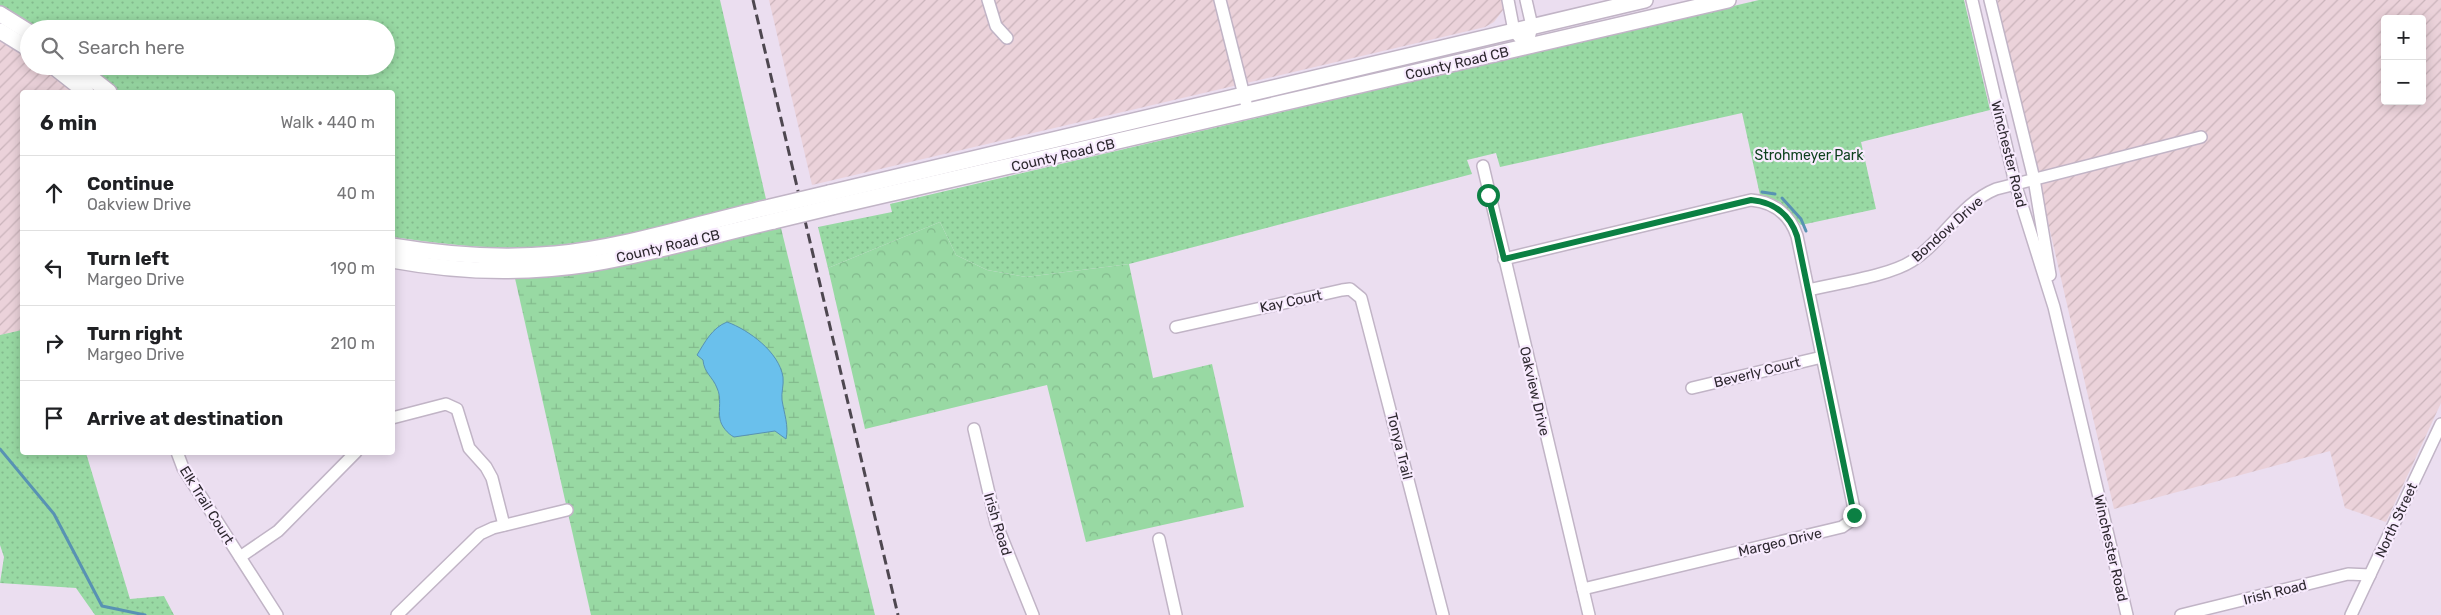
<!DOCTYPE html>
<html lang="en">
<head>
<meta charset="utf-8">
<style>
  body { margin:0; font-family:Rubik,sans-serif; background:#f6f6f6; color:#202124 }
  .controls { position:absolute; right:15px; top:15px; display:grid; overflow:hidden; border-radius:5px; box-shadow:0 2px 12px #0003 }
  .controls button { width:45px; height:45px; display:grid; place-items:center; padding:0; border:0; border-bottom:1px solid #e0e0e0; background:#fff; color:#202124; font:25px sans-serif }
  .stop { position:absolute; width:15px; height:15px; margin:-11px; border:4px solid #0b8043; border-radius:50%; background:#fff }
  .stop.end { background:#0b8043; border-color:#fff; box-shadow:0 1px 5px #0008 }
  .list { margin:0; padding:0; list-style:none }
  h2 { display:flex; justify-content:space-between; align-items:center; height:65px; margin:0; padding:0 20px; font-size:21px }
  h2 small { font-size:16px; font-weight:400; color:#757577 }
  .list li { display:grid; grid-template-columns:32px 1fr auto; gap:15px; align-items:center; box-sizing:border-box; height:75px; padding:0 20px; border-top:1px solid #e0e0e0 }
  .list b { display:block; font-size:19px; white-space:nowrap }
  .list p { margin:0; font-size:16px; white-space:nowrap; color:#757577 }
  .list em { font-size:16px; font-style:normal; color:#757577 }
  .icon { flex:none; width:28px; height:28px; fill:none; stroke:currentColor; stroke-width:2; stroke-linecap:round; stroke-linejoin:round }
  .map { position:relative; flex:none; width:2441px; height:615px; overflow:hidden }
  .search { position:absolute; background:#fff; box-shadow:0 2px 12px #0003; left:20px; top:20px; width:375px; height:55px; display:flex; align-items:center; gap:12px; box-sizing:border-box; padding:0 18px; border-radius:28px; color:#757577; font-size:19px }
  .panel { position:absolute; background:#fff; box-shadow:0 2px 12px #0003; left:20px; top:90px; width:375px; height:365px; border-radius:5px }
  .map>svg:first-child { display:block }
  .industrial { fill:url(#industrial-furrows); fill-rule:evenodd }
  .grass { fill:url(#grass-dots) }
  .forest { fill:url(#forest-crowns) }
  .wetland { fill:url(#wetland-marsh) }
  .garden { fill:#98d9a3 }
  .water { fill:#6ac0ec; stroke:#5892b3 }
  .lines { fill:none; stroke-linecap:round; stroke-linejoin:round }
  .stream { stroke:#5892b3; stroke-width:3 }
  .minor-casing { stroke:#c1b4c6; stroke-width:14 }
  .major-casing { stroke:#c1b4c6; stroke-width:18 }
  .minor { stroke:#fff; stroke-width:11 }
  .major { stroke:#fff; stroke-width:15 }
  .rail { stroke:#4e4750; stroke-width:3; stroke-dasharray:10 5; stroke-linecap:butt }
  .major-bridge-casing { stroke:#c1b4c6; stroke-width:18; stroke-linecap:butt }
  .major-bridge { stroke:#fff; stroke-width:15 }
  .route { stroke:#0b8043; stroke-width:6 }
  .labels { text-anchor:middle; stroke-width:4.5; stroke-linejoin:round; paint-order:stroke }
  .street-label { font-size:14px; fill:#2d282f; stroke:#f8ebfe }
  .park-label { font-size:14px; fill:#0e411d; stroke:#f8ebfe }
</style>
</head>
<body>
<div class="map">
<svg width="2441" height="615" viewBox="0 0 2441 615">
  <defs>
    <pattern id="industrial-furrows" width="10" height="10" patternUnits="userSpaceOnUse" patternTransform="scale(1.25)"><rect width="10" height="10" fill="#ebd2da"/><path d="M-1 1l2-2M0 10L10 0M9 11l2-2" fill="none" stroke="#cab4bb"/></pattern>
    <pattern id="grass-dots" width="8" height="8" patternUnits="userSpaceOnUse" patternTransform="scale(1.25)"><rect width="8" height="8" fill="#98d9a3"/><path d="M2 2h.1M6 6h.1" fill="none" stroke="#83ba8d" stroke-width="1.8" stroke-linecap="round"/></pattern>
    <pattern id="forest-crowns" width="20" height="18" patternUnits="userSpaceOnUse" patternTransform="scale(1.25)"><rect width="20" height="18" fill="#98d9a3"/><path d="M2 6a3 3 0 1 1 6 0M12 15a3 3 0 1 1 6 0" fill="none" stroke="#83ba8d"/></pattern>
    <pattern id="wetland-marsh" width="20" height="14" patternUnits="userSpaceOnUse" patternTransform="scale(1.25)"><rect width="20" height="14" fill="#98d9a3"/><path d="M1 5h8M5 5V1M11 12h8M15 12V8" fill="none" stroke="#83ba8d"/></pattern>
  </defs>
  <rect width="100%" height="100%" fill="#ebdef0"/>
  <g class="industrial">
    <path d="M769,0H1502L1503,10L1494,22L1485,27L812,185Z"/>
    <path d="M1997,0H2441V403L2386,522L2345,508L2330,451L2114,509ZM2385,19H2422V101H2385Z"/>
    <path d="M0,38L29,56V66H44L76,92H22V330L0,335Z"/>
  </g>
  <g class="grass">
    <path d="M0,0H720L766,199C694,217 621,240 547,246C496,251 443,244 393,237L392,92H117L85,66H386V29H36L0,8Z"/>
    <path d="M1759,0H1964L1990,110L1861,142L1876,209L1801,225L1780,202L1760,195L1742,113L1500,167L1496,153L1467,160L1472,174L1129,264L1026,277L987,270L956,255L940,222L828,268L818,227L892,212L890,204Z"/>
    <path d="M22,330V452L86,453L130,599L164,596L174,615H95L76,588L0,583L4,557L0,545V335Z"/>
  </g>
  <path class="forest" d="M940,222L956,255L987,270L1026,277L1129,264L1153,378L1212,364L1244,507L1086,542L1047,385L865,429L828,268Z"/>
  <path class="wetland" d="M780,224L875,615H591L514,274Z"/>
  <path class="garden" d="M1793,147L1795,166L1775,168L1773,149Z"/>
  <path class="water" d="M727,322C749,330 779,352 783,377C784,385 781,393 782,400C784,413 789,426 786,439L775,431L734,437C728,434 721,426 720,419C718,409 722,398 717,388C713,377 704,373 703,360L697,355C705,342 712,328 727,322Z"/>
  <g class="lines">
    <g class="stream">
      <path d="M1762,192L1775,194"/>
      <path d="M1782,198L1801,219L1806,231"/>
      <path d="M0,449L54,514L102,606L145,615"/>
    </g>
    <g class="minor-casing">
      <g id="minor">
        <path d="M988,0L996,26L1007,38"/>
        <path d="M1220,0L1246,103"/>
        <path d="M1508,0L1514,31L1527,47"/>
        <path d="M1526,0L1532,26L1527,47"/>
        <path d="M1972,0L2015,183L2054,307L2127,615"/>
        <path d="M1990,0L2034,179L2050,275"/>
        <path d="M1483,166L1589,615"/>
        <path d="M1504,259L1751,200C1774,202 1790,215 1797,236L1854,509L1852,520L1842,527L1583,589"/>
        <path d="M1809,290C1837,283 1889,276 1912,261C1943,241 1961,203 1996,189L2201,137"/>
        <path d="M1176,327L1342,290L1350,289L1361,298L1443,615"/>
        <path d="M1692,388L1822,357"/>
        <path d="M392,418L446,404L457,409L469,448L486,467L492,478L504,525"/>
        <path d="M974,429L996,523L1033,615"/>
        <path d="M177,452L183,468L277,615"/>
        <path d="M1159,539L1176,615"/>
        <path d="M240,557L278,531L356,452"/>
        <path d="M397,615L480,534L493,528L567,510"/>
        <path d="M2181,615L2348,574L2370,575"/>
        <path d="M2351,615L2441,424"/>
      </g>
    </g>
    <g class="major-casing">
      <g id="major">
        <path d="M0,14L29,32"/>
        <path d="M0,31L29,49"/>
        <path d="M53,66L86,92"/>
        <path d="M76,66L109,92"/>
        <path d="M829,193L1645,0"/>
        <path d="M832,207L1728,0"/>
        <path d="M392,246C446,255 501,259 555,254C627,247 699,223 770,207"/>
        <path d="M392,260C457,272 524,274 589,264C651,254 713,235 774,221"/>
      </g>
    </g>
    <use href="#minor" class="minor"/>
    <use href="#major" class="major"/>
    <path class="rail" d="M753,0L898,615"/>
    <g class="major-bridge-casing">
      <g id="major-bridge">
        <path d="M770,207L829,193"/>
        <path d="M774,221L832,207"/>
      </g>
    </g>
    <use href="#major-bridge" class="major-bridge"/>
  </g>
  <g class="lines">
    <path class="route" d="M1488,195L1504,259L1751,200C1774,202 1790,215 1797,236L1854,515"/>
  </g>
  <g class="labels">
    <g class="street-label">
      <text transform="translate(1457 63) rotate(-13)" y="5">County Road CB</text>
      <text transform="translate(2009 154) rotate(76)" y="5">Winchester Road</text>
      <text transform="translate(1063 155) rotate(-13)" y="5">County Road CB</text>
      <text transform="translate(1947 229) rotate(-42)" y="5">Bondow Drive</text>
      <text transform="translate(668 246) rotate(-13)" y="5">County Road CB</text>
      <text transform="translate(1291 301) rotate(-12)" y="5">Kay Court</text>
      <text transform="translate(1757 372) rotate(-14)" y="5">Beverly Court</text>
      <text transform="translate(1535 391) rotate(77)" y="5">Oakview Drive</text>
      <text transform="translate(1400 446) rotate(76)" y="5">Tonya Trail</text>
      <text transform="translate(207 505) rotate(58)" y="5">Elk Trail Court</text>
      <text transform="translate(2396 520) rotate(-65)" y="5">North Street</text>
      <text transform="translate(998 524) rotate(73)" y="5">Irish Road</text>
      <text transform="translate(1780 542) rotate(-13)" y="5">Margeo Drive</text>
      <text transform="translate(2111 548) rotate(77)" y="5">Winchester Road</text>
      <text transform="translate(2275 592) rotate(-14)" y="5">Irish Road</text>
    </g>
    <g class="park-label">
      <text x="1809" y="160">Strohmeyer Park</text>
    </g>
  </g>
</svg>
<div class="controls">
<button>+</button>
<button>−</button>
</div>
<div class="stop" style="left:1488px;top:195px"></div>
<div class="stop end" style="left:1854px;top:515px"></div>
<div class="search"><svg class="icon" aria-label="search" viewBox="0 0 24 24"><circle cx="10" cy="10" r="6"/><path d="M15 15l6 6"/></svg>Search here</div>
<section class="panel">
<h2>6 min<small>Walk · 440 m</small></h2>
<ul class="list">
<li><svg class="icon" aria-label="ahead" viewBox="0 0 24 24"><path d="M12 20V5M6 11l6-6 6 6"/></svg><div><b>Continue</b><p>Oakview Drive</p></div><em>40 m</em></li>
<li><svg class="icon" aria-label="left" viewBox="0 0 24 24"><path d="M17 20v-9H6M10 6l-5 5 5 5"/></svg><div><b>Turn left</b><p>Margeo Drive</p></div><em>190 m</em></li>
<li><svg class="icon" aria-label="right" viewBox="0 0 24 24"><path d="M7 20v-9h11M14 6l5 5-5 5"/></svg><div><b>Turn right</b><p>Margeo Drive</p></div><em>210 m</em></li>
<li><svg class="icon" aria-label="arrive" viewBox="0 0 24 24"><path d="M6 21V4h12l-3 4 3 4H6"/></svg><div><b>Arrive at destination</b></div></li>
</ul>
</section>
</div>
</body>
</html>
